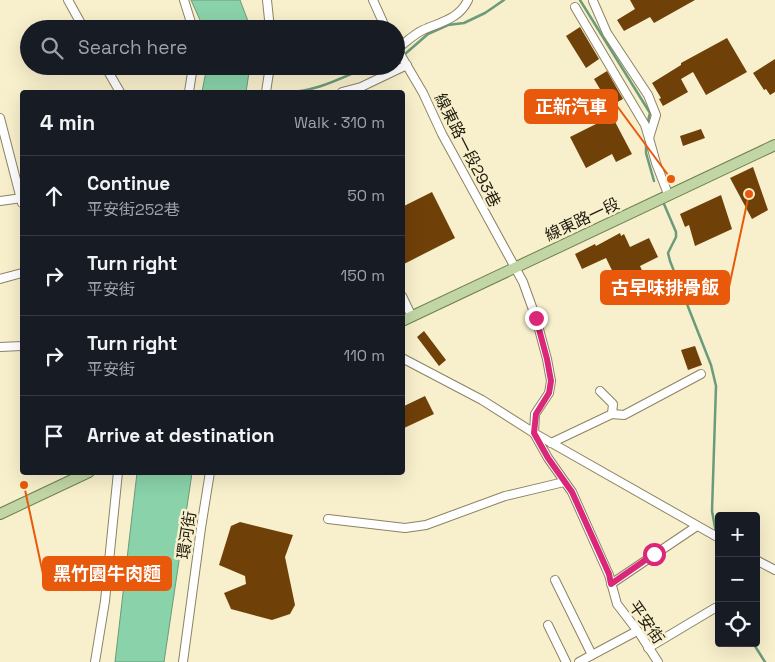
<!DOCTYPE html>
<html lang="en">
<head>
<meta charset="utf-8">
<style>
  body { margin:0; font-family:"Space Grotesk","Noto Sans TC",sans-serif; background:#20242c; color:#f1f3f6 }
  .controls { position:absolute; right:15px; bottom:15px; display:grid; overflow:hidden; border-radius:5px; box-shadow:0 5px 20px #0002 }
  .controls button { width:45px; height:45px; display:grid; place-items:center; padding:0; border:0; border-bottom:1px solid #363941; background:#171b24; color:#f1f3f6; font:25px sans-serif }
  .stop { position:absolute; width:15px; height:15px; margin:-11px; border:4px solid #db2777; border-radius:50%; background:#fff }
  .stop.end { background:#db2777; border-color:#fff; box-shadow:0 1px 5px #0008 }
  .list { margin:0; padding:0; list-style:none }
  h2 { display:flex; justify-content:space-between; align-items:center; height:65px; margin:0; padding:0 20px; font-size:21px }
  h2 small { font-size:16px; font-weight:400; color:#9ea1a6 }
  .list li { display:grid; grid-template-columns:32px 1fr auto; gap:15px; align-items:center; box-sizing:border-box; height:80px; padding:0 20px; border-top:1px solid #363941 }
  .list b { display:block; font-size:19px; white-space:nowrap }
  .list p { margin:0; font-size:16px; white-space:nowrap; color:#9ea1a6 }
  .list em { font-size:16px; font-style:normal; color:#9ea1a6 }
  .icon { flex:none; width:28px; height:28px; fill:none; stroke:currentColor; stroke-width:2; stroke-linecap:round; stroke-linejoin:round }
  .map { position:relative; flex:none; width:775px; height:662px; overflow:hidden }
  .search { position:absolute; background:#171b24; box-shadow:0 5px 20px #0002; left:20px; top:20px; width:385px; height:55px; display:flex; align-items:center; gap:12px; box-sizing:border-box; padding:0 18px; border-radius:28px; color:#9ea1a6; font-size:19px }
  .panel { position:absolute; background:#171b24; box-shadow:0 5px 20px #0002; left:20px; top:90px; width:385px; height:385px; border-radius:5px }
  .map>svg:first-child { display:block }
  .water { fill:#8ad2aa; stroke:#6a9b7b }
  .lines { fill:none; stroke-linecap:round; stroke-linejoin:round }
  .stream { stroke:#6a9b7b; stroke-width:2.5 }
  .building { fill:#704009 }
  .minor-casing { stroke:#8c8364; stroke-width:10 }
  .major-casing { stroke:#6d8249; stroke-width:12 }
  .minor { stroke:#fff; stroke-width:8 }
  .major { stroke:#c1d5a5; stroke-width:10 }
  .route { stroke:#db2777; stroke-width:6 }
  .labels { text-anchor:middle; stroke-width:5; stroke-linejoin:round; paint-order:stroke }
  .street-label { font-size:16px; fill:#1e1b0e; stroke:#f8efcc }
  .leader { fill:none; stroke:#e8590c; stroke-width:2 }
  .callout-dot { fill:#e8590c; stroke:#f8efcc; stroke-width:2 }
  .callout { fill:#e8590c; stroke:#e8590c; stroke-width:2 }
  .callout-label { font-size:18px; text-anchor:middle; font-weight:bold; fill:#fff }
</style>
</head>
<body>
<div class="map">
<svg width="775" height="662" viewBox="0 0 775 662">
  <rect width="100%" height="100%" fill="#f8efcc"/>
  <g class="water">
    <path d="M191,0H240L251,29H204Z"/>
    <path d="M207,66H250L246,92H202Z"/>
    <path d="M137,473H192L164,662H115Z"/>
  </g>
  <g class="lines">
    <g class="stream">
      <path d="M580,0L650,113L647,125"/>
      <path d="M396,59L405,54L428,34L448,25L464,23L485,13L504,0"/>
      <path d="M286,92C317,92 342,77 370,66"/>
      <path d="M646,136V153L654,181"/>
      <path d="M664,204L676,232V237L668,253L670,261L711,365L716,386L712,511L719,549"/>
      <path d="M753,643L765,662"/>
    </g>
  </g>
  <g class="building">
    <path d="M630,0H695L654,23L650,17L624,31L617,20L635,9Z"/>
    <path d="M580,27L599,59L586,68L566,36Z"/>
    <path d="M727,38L747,72L706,95L693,72L681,79L688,92L663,106L659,99L661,98L652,83L681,65V63Z"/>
    <path d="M775,59V92L770,95L766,89L764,90L753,73Z"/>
    <path d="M607,71L623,99L610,106L594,79Z"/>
    <path d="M612,116L632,154L616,162L612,154L586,168L570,137Z"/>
    <path d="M701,129L705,138L683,146L680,136Z"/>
    <path d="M753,167L768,210L752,219L730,178Z"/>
    <path d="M432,192L455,238L402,265V207Z"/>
    <path d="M721,195L732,229L695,246L689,225L685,227L680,214Z"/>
    <path d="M620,233L621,236L624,234L630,247L649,238L658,257L640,266L646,279L622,291L606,258L582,269L575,254L595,244L596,246Z"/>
    <path d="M424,331L446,360L439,366L417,337Z"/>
    <path d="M695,346L702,365L688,370L681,350Z"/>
    <path d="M425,396L434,414L402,429V407Z"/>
    <path d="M240,522L293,535L285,557L295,605L290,614L272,620L231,609L224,593L246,584L245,576L219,565L231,526Z"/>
  </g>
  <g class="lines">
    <g class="minor-casing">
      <g id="minor">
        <path d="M68,0L84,29"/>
        <path d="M184,0L193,29"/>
        <path d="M267,0L270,29"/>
        <path d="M373,0L386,29"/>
        <path d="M593,1L607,33L648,95L656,115L649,138L656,163L668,194"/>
        <path d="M575,7L645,125L649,138"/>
        <path d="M396,47L423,93L442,134L523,282L536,318L547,359L551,381L549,393L535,414L534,433L548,458L572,492L609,575L617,604L640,634L658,662"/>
        <path d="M397,49C405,43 414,34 423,30C441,22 459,19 468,0"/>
        <path d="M105,66L120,92"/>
        <path d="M189,92L193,66"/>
        <path d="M266,92L270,66"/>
        <path d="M342,92L361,87L407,65"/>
        <path d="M0,118L22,203"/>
        <path d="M0,201L22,198"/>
        <path d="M0,279L22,273"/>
        <path d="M402,296L412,317"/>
        <path d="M0,347L22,346"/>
        <path d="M402,358L482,400L534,433L719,538"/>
        <path d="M600,391L613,404L612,414"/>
        <path d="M551,443L612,414L624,415L701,374"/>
        <path d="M328,519L405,528L426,525L505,496L564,482"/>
        <path d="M756,560L775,570"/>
        <path d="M555,580L592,655"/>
        <path d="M611,584L697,526"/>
        <path d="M548,625L566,662"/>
        <path d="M648,648L715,608"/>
        <path d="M95,662L105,601L118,472"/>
        <path d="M183,662L201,528L210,472"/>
        <path d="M579,662L637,631"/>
      </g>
    </g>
    <g class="major-casing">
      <g id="major">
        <path d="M402,321L775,145"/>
        <path d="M0,514L89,472"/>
      </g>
    </g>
    <use href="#minor" class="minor"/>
    <use href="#major" class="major"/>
  </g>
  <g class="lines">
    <path class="route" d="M536,318L547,359L551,381L549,393L536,414L534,433L548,458L572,492L609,574L611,584L654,554"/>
  </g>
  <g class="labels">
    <g class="street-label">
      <text transform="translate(468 150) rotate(63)" y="6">線東路一段293巷</text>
      <text transform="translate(582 219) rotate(-25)" y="6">線東路一段</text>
      <text transform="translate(186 535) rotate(-81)" y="6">環河街</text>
      <text transform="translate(647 622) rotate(55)" y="6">平安街</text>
    </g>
  </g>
  <path class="leader" d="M671 179L617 106M749 194L729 287M24 485L43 574"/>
  <g class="callout-dot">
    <circle cx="671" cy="179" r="5"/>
    <circle cx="749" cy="194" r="5"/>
    <circle cx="24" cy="485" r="5"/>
  </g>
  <g class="callout">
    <rect x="525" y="90" width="92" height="33" rx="5"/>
    <rect x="601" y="271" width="128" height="33" rx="5"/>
    <rect x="43" y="557" width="128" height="33" rx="5"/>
  </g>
  <g class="callout-label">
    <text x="571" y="113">正新汽車</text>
    <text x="665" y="294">古早味排骨飯</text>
    <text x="107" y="580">黑竹園牛肉麵</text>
  </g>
</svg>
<div class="controls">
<button>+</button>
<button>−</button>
<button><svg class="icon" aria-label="locate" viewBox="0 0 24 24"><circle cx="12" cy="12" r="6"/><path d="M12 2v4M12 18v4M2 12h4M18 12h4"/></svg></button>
</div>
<div class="stop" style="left:654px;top:554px"></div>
<div class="stop end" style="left:536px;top:318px"></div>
<div class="search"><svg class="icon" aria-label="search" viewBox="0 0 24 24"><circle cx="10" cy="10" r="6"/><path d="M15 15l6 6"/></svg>Search here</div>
<section class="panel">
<h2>4 min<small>Walk · 310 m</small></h2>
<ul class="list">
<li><svg class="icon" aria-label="ahead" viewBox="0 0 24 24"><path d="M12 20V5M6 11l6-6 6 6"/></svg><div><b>Continue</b><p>平安街252巷</p></div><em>50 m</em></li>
<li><svg class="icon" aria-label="right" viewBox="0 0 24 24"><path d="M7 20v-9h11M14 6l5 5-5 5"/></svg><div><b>Turn right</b><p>平安街</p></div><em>150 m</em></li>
<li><svg class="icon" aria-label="right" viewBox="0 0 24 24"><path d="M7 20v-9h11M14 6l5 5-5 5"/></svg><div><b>Turn right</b><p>平安街</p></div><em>110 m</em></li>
<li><svg class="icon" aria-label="arrive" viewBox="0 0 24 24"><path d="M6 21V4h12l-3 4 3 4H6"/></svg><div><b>Arrive at destination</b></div></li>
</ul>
</section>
</div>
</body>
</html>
